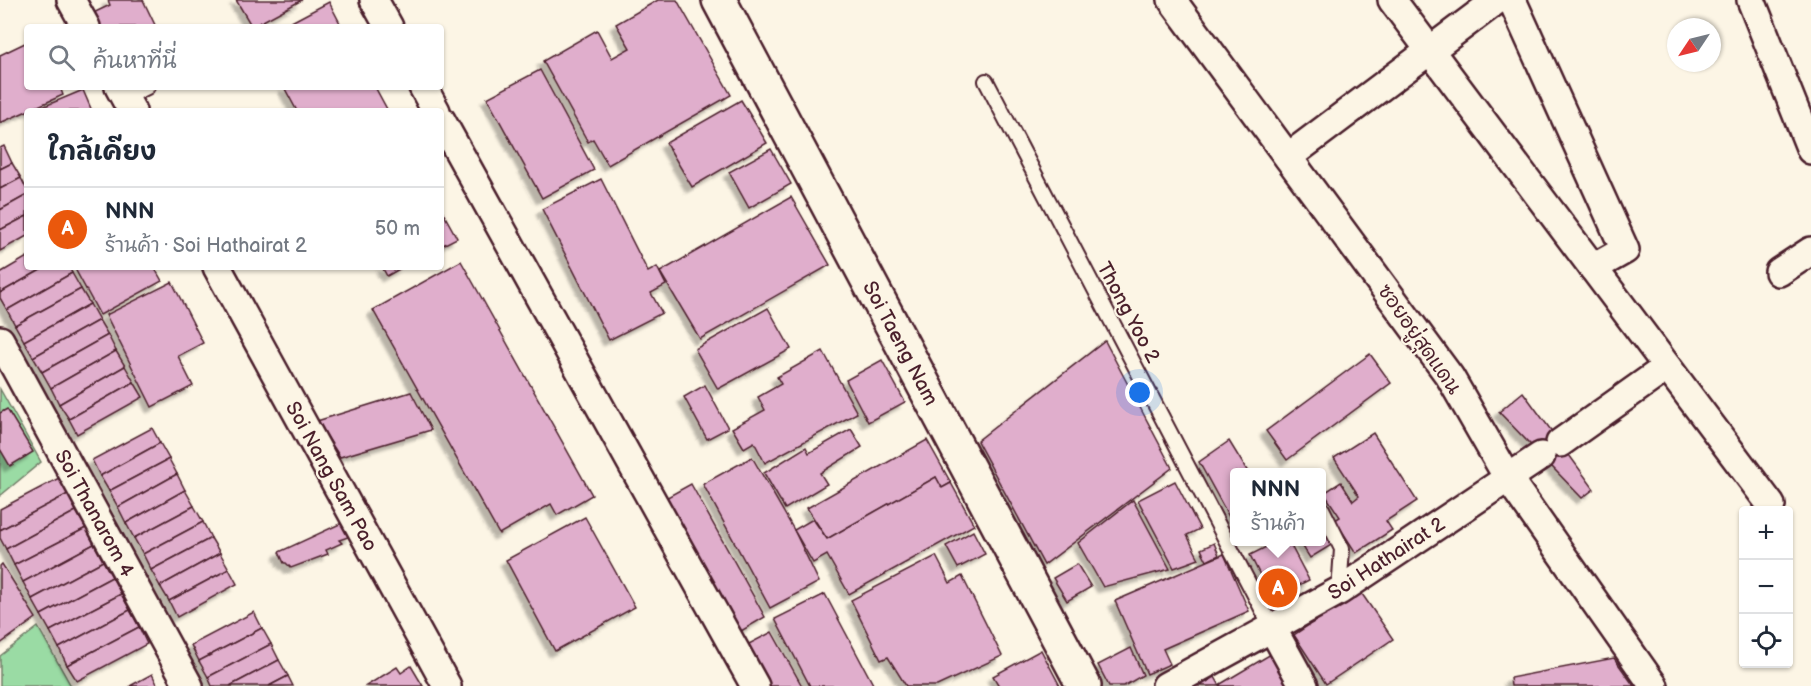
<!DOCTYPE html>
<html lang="th">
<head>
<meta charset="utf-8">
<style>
  body { margin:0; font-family:"Balsamiq Sans","Playpen Sans Thai",sans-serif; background:#f2f2f3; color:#1f2937 }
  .controls { position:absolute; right:18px; bottom:18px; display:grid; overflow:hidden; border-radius:6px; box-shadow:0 2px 4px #0004 }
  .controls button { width:54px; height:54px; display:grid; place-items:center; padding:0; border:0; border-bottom:2px solid #e0e1e3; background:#fff; color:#1f2937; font:30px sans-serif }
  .compass { position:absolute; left:1667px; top:18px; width:54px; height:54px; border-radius:50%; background:#fff; box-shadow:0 2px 4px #0004; rotate:235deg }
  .you { position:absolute; left:1140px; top:393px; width:21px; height:21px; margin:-15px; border:4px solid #fff; border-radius:50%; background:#1a73e8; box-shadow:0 0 0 9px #1a73e833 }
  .badge { display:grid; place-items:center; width:39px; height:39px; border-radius:50%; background:#ea580c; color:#fff; font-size:20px; font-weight:700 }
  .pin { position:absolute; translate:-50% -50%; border:3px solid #fff; box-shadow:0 2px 6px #0006 }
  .popup { position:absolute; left:1230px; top:468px; width:96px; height:78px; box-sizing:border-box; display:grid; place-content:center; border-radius:6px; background:#fff; filter:drop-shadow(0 2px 4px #0005); font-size:20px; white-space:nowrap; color:#747a83 }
  .popup b { font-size:22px; color:#1f2937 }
  .popup::after { content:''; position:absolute; left:50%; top:100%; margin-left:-12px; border:12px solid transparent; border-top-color:#fff }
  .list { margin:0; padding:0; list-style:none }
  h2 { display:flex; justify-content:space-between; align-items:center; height:78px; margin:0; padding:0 24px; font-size:26px }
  h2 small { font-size:20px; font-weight:400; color:#747a83 }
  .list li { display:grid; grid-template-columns:39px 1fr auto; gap:18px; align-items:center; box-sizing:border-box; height:84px; padding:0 24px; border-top:2px solid #e0e1e3 }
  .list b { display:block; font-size:22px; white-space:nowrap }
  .list p { margin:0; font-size:20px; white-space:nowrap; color:#747a83 }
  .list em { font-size:20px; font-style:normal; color:#747a83 }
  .icon { flex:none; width:33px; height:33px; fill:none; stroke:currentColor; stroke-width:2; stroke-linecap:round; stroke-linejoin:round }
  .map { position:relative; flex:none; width:1811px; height:686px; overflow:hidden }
  .search { position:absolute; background:#fff; box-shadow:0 2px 4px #0004; left:24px; top:24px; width:420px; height:66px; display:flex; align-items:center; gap:15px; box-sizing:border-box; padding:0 21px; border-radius:6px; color:#747a83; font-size:22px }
  .panel { position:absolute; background:#fff; box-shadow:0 2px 4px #0004; left:24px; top:108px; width:420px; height:162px; border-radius:6px }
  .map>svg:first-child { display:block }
  .green { fill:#9adba4; stroke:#727d68; stroke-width:1.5 }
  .building { fill:#e0aecc; stroke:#4a1f2b; stroke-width:1.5; filter:url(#shadow) }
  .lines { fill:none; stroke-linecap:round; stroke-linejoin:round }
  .service-casing { stroke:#4a1f2b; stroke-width:18 }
  .minor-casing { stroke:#4a1f2b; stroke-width:32 }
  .tertiary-casing { stroke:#4a1f2b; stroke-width:38 }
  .service { stroke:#fcf5e5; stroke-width:14 }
  .minor { stroke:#fcf5e5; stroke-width:27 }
  .tertiary { stroke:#fcf5e5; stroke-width:33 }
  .labels { text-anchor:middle; stroke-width:4.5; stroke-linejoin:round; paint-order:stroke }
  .street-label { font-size:20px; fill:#4a1f2b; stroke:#fcf5e5 }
</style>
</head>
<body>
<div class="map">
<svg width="1811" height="686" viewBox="0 0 1811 686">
  <defs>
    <filter id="shadow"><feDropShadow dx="-5.5" dy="5.5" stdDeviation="1.5" flood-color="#0004"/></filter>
  </defs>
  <rect width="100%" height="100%" fill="#fcf5e5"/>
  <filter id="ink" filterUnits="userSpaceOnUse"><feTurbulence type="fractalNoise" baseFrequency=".0167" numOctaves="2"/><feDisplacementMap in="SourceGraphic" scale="12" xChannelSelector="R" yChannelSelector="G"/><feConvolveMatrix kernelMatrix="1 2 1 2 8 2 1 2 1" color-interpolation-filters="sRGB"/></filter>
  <g filter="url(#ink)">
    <g class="green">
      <path d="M0,389L41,462L0,496Z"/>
      <path d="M38,627L71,686H0V656Z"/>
    </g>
    <g class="building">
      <path d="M108,0H143L156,27H98L91,14L110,5Z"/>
      <path d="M236,0H302L252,27Z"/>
      <path d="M658,0H677L731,95L608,165L593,139L588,142L543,61L597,30L612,58L630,48L616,24Z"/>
      <path d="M329,2L342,27H282Z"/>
      <path d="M27,42V87H60L63,95L0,123V55Z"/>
      <path d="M540,70L594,170L542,198L487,98Z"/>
      <path d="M284,87H375L388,111H297Z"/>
      <path d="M83,90L92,111H33Z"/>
      <path d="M741,100L767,143L692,187L666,143Z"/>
      <path d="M4,146L12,163L0,169V148Z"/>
      <path d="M771,149L791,184L749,208L729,172Z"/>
      <path d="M12,163L21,178L0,189V169Z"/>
      <path d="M21,178L27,190V195L0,210V189Z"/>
      <path d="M601,179L648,272L657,267L666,285L651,293L662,313L609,340L542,209Z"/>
      <path d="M27,195V216L0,230V210Z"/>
      <path d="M791,197L830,265L700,339L660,272Z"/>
      <path d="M441,209L457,238L441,246Z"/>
      <path d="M27,216V236L0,251V230Z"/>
      <path d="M27,257V267H46L0,293V273Z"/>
      <path d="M461,261L592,495L557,515L551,504L499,534L373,310Z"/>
      <path d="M46,267H69L72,273L7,310L0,298V293Z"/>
      <path d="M74,267H154L162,281L100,315Z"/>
      <path d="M382,267H403L387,276Z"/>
      <path d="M72,273L81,289L15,325L7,310Z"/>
      <path d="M172,282L203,343L178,356L193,386L152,407L106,315Z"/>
      <path d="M81,289L90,304L24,341L15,325Z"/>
      <path d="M90,304L99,320L33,357L24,341Z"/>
      <path d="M768,308L791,349L718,389L695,349Z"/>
      <path d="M99,320L108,335L42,372L33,357Z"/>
      <path d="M108,335L116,351L51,388L42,372Z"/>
      <path d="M1105,341L1172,468L1044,565L977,441Z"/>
      <path d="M116,351L125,366L59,404L51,388Z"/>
      <path d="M823,351L857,413L765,463L754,442L744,448L732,428L765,410L758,397L781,384L777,377Z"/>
      <path d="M1370,354L1391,383L1287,460L1266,431Z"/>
      <path d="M882,360L905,402L868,422L846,380Z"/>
      <path d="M125,366L134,382L69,419L59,404Z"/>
      <path d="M134,382L143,397L77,434L69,419Z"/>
      <path d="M705,385L728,428L707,439L684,397Z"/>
      <path d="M411,392L431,430L340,457L317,421Z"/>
      <path d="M1523,392L1594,489L1582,498L1499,412Z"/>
      <path d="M7,409L33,452L10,466L0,449V413Z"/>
      <path d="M152,428L160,443L100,476L92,460Z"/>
      <path d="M851,429L862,447L820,473L827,484L785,509L764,473L806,447L809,453Z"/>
      <path d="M1373,433L1417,501L1386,521L1392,530L1356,553L1335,520L1340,517L1324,493L1341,482L1353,501L1359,496L1334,458Z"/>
      <path d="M927,440L951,483L942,488L936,477L827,539L807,508Z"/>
      <path d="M1229,441L1248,472H1234V526L1199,462Z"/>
      <path d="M160,443L169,459L109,491L100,476Z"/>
      <path d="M752,457L794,530L819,582L770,608L703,484Z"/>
      <path d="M169,459L177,474L118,507L109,491Z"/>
      <path d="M177,474L185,490L126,523L118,507Z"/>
      <path d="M936,477L942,488L951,483L974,525L849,594L827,555L813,563L794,530L813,519L827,539Z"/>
      <path d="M59,478L68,494L0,530V509Z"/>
      <path d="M1175,481L1200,529L1187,535L1199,559L1174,568L1138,500Z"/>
      <path d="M691,484L765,617L736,634L662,500Z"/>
      <path d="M185,490L194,506L134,538L126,523Z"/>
      <path d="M68,494L76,511L6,549L0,538V530Z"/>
      <path d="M1133,500L1170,569L1103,587L1078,543Z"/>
      <path d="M194,506L203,522L143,554L134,538Z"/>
      <path d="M76,511L86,528L14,565L6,549Z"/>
      <path d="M585,517L635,607L555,651L506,560Z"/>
      <path d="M203,522L211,538L151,570L143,554Z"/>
      <path d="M344,522L351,536L339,540L342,543L326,550L328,554L291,568L286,563H284L279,552Z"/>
      <path d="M1322,524L1333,544L1310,558L1300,542H1322Z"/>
      <path d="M86,528L94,544L23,582L14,565Z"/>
      <path d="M973,531L985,554L958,568L946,546Z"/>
      <path d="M211,538L220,553L160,586L151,570Z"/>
      <path d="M1276,542H1289L1309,580L1272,599L1250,555Z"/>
      <path d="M1214,543L1219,555L1207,561L1201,549Z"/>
      <path d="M94,544L103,561L32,599L23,582Z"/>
      <path d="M220,553L229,569L169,601L160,586Z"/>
      <path d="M1224,554L1249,611L1163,649L1170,664L1147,674L1115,601Z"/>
      <path d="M936,556L950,583L962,576L1002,656L937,686H906L888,657L881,660L851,600Z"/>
      <path d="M103,561L112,577L41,615L32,599Z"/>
      <path d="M2,564L36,618L0,644V566Z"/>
      <path d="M1077,564L1091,587L1067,601L1053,578Z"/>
      <path d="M229,569L237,584L177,617L169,601Z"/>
      <path d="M112,577L121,594L50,631L41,615Z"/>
      <path d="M1360,591L1393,639L1326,684L1294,635Z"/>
      <path d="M121,594L130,610L59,648L50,631Z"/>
      <path d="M825,594L874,686H810L775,619Z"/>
      <path d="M130,610L139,627L67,665L59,648Z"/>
      <path d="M254,612L262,628L199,661L191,645Z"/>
      <path d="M139,627L147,644L77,681L67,665Z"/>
      <path d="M262,628L271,644L208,677L199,661Z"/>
      <path d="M772,632L802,686H762L741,648Z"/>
      <path d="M271,644L279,660L230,686H212L208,677Z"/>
      <path d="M1131,648L1143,675L1124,686H1109L1098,665Z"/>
      <path d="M1041,650L1060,686H999L993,676Z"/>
      <path d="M1271,654L1290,686H1220L1219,685Z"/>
      <path d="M1614,658L1634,686H1511L1510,678Z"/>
      <path d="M279,660L288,676L269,686H230Z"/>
      <path d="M411,666L423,686H366L397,667L401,673Z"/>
      <path d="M152,674L158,686H130Z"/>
      <path d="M288,676L293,686H269Z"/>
      <path d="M1215,677L1220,686H1200Z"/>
    </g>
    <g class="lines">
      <g class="service-casing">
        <g id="service">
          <path d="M986,81L1271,626"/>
          <path d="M125,98L147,87"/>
          <path d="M1322,509L1342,549L1339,591"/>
        </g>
      </g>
      <g class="minor-casing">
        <g id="minor">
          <path d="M71,0L86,27"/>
          <path d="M374,0L389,27"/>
          <path d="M1172,0L1450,377L1508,478L1654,686"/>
          <path d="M1392,0L1771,505"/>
          <path d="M1512,0L1625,250L1593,268"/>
          <path d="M1751,0L1811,150"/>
          <path d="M119,87L132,111"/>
          <path d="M423,87L436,111"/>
          <path d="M441,120L755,686"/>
          <path d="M1288,157L1497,0"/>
          <path d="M217,267L447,686"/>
          <path d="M1779,272L1811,251"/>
          <path d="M0,340L189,686"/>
          <path d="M1560,443L1667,367"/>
          <path d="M1271,626L1304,686"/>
          <path d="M1166,686L1339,591L1541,456"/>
        </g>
      </g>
      <g class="tertiary-casing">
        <path id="tertiary" d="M719,0L1084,686"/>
      </g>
      <use href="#service" class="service"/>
      <use href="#minor" class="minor"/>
      <use href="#tertiary" class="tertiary"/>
    </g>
  </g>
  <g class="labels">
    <g class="street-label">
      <text transform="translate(1129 312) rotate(62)" y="7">Thong Yoo 2</text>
      <text transform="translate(1420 339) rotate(55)" y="7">ซอยอยู่สุดแดน</text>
      <text transform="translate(901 343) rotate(62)" y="7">Soi Taeng Nam</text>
      <text transform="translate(332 476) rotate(61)" y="7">Soi Nang Sam Pao</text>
      <text transform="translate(95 513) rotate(61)" y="7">Soi Thanarom 4</text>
      <text transform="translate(1386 558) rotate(-33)" y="7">Soi Hathairat 2</text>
    </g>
  </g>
</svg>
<div class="controls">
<button>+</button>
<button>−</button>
<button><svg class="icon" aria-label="locate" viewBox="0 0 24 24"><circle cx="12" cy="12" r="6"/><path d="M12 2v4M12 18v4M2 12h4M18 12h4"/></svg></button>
</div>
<svg class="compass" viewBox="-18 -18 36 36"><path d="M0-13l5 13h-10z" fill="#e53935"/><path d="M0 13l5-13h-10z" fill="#747a83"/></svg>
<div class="you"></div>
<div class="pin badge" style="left:1278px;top:588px">A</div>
<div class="popup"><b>NNN</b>ร้านค้า</div>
<div class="search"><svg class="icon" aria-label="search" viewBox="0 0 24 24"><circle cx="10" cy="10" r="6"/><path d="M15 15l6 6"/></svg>ค้นหาที่นี่</div>
<section class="panel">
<h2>ใกล้เคียง<small></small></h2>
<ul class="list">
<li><span class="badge">A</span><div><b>NNN</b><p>ร้านค้า · Soi Hathairat 2</p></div><em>50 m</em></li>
</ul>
</section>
</div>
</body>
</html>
